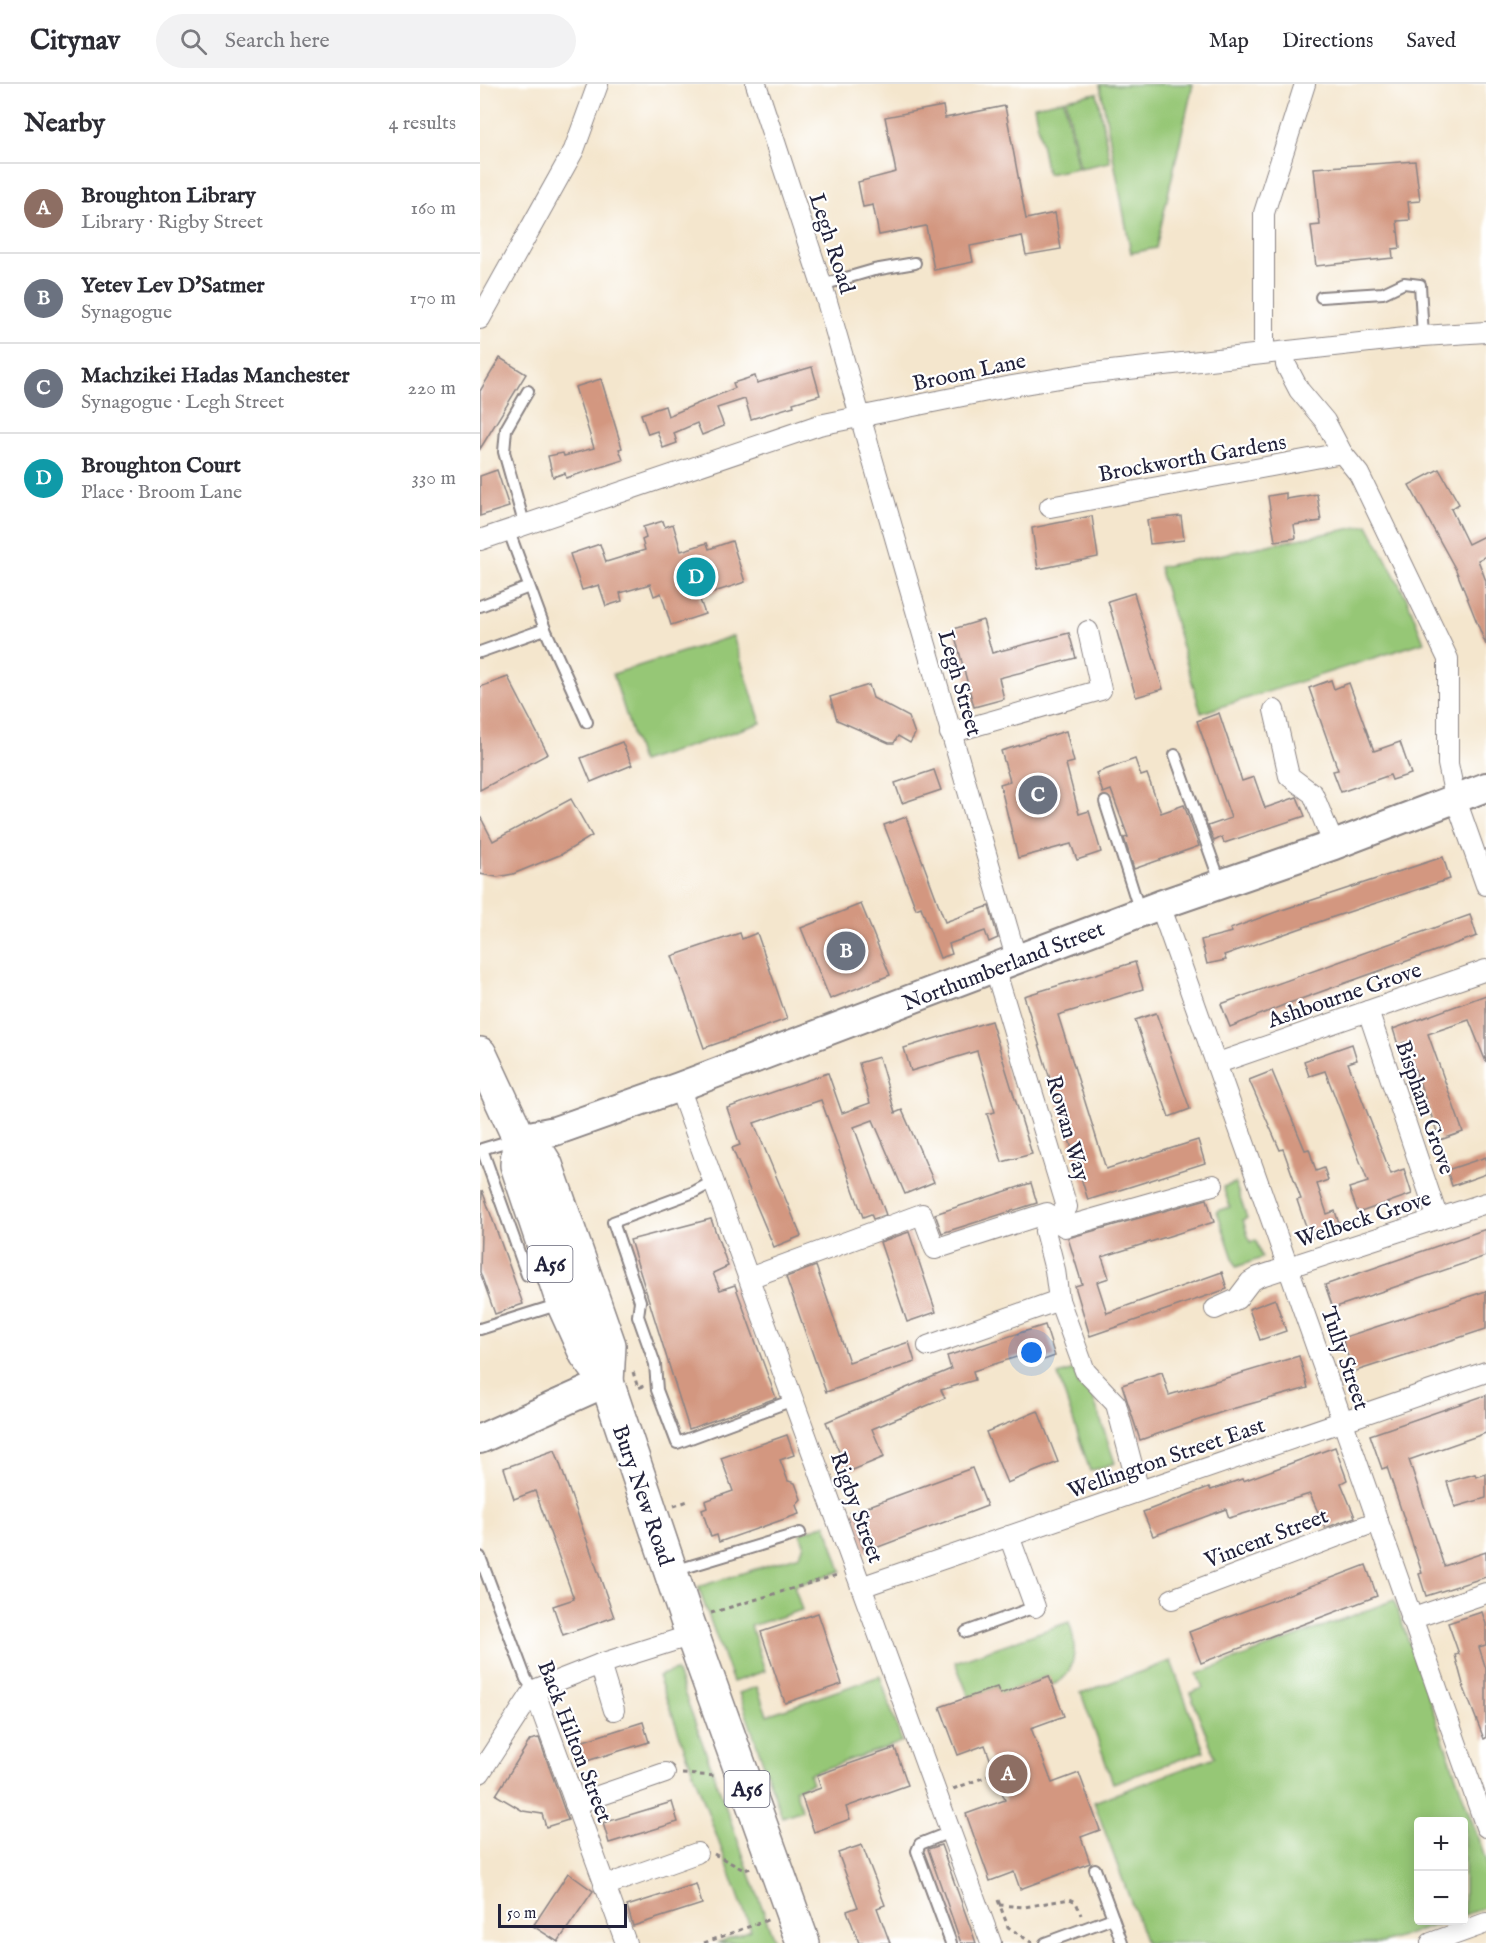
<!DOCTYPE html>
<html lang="en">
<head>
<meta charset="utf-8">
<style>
  body { margin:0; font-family:"IM FELL English",serif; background:#f2f2f3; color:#2b2b33 }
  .controls { position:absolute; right:18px; bottom:18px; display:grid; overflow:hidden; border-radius:6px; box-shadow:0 3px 15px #0003 }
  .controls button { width:54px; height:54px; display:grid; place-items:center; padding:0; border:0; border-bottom:2px solid #e1e1e2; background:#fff; color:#2b2b33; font:30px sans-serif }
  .scale { position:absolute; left:18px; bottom:15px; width:129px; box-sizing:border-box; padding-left:6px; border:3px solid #22223b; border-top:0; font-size:16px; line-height:21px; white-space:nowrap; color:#22223b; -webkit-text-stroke:4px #fff; paint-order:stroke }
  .you { position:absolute; left:552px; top:1269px; width:21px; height:21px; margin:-15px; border:4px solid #fff; border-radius:50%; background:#1a73e8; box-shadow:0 0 0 9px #1a73e833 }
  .badge { display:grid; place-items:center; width:39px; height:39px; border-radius:50%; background:#d1495b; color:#fff; font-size:20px; font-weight:700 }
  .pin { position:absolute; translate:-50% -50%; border:3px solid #fff; box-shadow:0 2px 6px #0006 }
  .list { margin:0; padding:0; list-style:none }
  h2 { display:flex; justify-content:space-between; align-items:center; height:78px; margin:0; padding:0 24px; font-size:26px }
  h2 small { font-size:20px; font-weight:400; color:#7c7c81 }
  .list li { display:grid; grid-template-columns:39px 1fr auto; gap:18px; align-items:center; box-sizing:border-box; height:90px; padding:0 24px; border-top:2px solid #e1e1e2 }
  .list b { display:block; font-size:22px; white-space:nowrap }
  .list p { margin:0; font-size:20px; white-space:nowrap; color:#7c7c81 }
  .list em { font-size:20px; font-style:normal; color:#7c7c81 }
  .icon { flex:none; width:33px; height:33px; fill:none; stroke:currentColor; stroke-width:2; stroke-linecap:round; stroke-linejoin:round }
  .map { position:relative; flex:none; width:1006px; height:1859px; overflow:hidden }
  header { display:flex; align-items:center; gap:36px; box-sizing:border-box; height:84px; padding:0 30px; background:#fff; border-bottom:2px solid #e1e1e2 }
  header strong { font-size:28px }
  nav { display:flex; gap:33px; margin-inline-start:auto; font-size:21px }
  .search { width:420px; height:54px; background:#f2f2f3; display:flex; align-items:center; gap:15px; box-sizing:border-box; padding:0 21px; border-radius:33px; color:#7c7c81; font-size:22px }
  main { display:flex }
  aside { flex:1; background:#fff }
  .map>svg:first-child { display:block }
  .green { fill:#96c776; stroke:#5c7458; stroke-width:1.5 }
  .building { fill:#d39780 }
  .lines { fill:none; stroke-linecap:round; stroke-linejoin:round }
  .lane-casing { stroke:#8b8484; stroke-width:14 }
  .street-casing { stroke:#8b8484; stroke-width:22 }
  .secondary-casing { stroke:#8b8484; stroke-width:32 }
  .highway-casing { stroke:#8b8484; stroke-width:36 }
  .path { stroke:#8b8484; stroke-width:3; stroke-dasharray:4.5 4.5; stroke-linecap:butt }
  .lane { stroke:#fff; stroke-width:10 }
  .street { stroke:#fff; stroke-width:20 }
  .secondary { stroke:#fff; stroke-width:28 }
  .highway { stroke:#fff; stroke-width:33 }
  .labels { text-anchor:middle; stroke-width:4.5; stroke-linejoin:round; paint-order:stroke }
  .shield { fill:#fff; stroke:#646476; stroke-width:1.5 }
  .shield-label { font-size:21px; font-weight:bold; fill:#22223b }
  .street-label { font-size:22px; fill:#22223b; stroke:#fff }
</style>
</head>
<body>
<header>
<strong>Citynav</strong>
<div class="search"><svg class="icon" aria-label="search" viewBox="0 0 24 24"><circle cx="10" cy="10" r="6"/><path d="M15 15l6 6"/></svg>Search here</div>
<nav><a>Map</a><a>Directions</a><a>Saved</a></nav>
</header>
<main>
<aside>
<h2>Nearby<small>4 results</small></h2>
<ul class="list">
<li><span class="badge" style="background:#8d6e63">A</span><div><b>Broughton Library</b><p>Library · Rigby Street</p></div><em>160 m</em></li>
<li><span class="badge" style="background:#6b7280">B</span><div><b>Yetev Lev D'Satmer</b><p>Synagogue</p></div><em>170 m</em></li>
<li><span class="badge" style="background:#6b7280">C</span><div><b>Machzikei Hadas Manchester</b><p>Synagogue · Legh Street</p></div><em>220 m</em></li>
<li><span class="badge" style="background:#0f9aa8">D</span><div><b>Broughton Court</b><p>Place · Broom Lane</p></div><em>330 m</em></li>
</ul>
</aside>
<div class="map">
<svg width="1006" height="1859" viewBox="0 0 1006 1859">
  <rect width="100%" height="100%" fill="#fff"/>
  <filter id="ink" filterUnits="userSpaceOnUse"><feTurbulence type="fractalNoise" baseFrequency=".0167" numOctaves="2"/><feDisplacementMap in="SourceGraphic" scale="12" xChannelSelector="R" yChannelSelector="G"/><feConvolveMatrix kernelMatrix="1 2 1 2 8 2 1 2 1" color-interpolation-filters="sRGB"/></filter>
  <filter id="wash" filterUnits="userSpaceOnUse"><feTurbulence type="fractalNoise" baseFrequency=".008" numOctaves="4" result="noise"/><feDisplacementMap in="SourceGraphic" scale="24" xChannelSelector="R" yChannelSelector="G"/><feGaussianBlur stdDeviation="1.35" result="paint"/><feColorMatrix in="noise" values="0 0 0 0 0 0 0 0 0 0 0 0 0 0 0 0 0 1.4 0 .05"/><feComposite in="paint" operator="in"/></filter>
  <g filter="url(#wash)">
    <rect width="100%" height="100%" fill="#f4e6cd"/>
    <g class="green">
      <path d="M713,0L676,164L651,169L620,1Z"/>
      <path d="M617,9L630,78L600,84L586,15Z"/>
      <path d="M584,16L598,84L567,90L554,22Z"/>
      <path d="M888,441L927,515L944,558L721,629L679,483Z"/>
      <path d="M253,552L281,639L161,678L133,590Z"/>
      <path d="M755,1099L767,1134L763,1136L770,1158L776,1156L782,1174L756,1183L737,1127L750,1123L743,1103Z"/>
      <path d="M594,1286L599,1302L612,1310L635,1379L610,1387L578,1291Z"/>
      <path d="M346,1440L361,1487L314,1502L322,1526L271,1542L285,1587L253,1598L218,1503L320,1471L324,1460L320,1449Z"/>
      <path d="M914,1516L1006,1777V1823L984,1831V1738H938V1836L968,1837L903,1859H666L614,1718L735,1673L710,1609L723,1604L717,1590Z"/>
      <path d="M589,1538C597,1560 598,1591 572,1601L568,1592L520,1610L517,1603L489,1613L475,1578Z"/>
      <path d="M691,1577L724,1667L633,1699L601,1609Z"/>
      <path d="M196,1586L295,1859H237L271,1846L178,1592Z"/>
      <path d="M400,1592L422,1658L329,1690L332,1699L315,1705L322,1726L302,1733L259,1609L277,1603L287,1631Z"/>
    </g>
    <g id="blocks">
      <g class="building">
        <path d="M463,22L465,34L525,22L546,135L575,129L581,165L546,171L542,152L490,162L493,178L454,186L446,142L399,151L393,121L383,123L378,98L416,88L405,33Z"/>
        <path d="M935,77L940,117L928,118L930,136L917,137L920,164L912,165L913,174L836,182L831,142L840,141L834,84Z"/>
        <path d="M20,274L46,290L0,365V307Z"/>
        <path d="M332,283L340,311L313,319L314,322L271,335L265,315L237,324L244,342L222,351L217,339L194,349L197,359L183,364L177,347L168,350L161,330L185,322L188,332L255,304L253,299L275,292L277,299Z"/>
        <path d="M121,295L142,364L139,365L143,376L86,394L85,389L73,393L68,372L83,369L84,372L114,364L95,303Z"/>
        <path d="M959,385L979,420L971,425L988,460L1006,451V472L998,476L1006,497V561L976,486L929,401Z"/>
        <path d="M17,386L29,423L0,432V392Z"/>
        <path d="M806,409V415L837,410L841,437L814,441L816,454L795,457L788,412Z"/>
        <path d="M612,432L618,473L558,485L552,444Z"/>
        <path d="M701,432L704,456L670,460L667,436Z"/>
        <path d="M183,437L185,443L193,440L201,467L227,459L229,465L252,457L265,498L219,513L225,530L191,541L181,509L174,512L170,500L140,509L142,517L126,522L119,501L102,506L90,470L120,460L126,478L165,466L162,456L166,454L163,443Z"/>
        <path d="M654,509L683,605L656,613L628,517Z"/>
        <path d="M503,536L512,569L589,549L596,574L519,594L524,615L494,623L473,545Z"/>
        <path d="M28,593L68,670L0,706V603Z"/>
        <path d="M851,596L854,605L869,599L894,667L920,658L931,690L912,696L910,691L861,708L853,687L858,686L829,604Z"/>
        <path d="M389,601L393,614L429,633L435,650L430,659L418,652L414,659H409L357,636L350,613Z"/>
        <path d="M739,629L762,697L774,693L785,724L817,713L825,732L744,759L742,753L734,757L728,742L751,734L717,637Z"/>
        <path d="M586,647L594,678L586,680L599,730L609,727L621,768L597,776L591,760L538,774L520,700L530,697L521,667Z"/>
        <path d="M142,658L152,681L111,698L101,674Z"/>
        <path d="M655,675L661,692L667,690L681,729L704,721L719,762L654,785L644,754L648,753L631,706L623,709L616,689Z"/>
        <path d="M454,686L461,706L422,719L415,699Z"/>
        <path d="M91,715L112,752L82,770L33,790L17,793L0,790V732L13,757Z"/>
        <path d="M426,733L465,838L509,822L518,854L509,858L505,847L469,860L472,870L460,874L441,823L436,825L404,741Z"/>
        <path d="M963,773L970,795L850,834L744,871L746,876L727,880L721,856L752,848L750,845L796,828Z"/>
        <path d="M381,820L410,891L350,915L321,844Z"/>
        <path d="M990,831L997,852L804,921L750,943L741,920Z"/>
        <path d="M260,849L262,855L277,849L307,935L224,964L192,872Z"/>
        <path d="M655,878L663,905L578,931L626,1085L718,1056L725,1079L608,1116L544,912Z"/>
        <path d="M1006,911V978L989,936L948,950L983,1048L960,1056L925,958L918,961L913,945Z"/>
        <path d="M676,929L710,1025L689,1033L655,936Z"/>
        <path d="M511,937L552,1070L522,1078L507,1030L515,1028L497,967L431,987L424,964Z"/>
        <path d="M872,960L877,976L868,979L911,1090L924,1085L932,1110L878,1129L869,1104L888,1098L845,987L829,992L824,977Z"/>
        <path d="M399,973L415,1029L422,1026L454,1098L425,1110L393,1036L374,1043L406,1131L393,1135L391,1130L383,1133L341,1016L274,1039L321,1152L294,1163L252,1064L260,1061L247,1024L348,989L362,1029L390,1019L379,979Z"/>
        <path d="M792,987L825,1066L829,1065L836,1087L844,1084L848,1096L837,1100L847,1130L855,1127L860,1143L830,1154L817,1116L821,1115L803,1065L800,1066L769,996Z"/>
        <path d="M1006,1073V1090L972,1102L967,1086Z"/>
        <path d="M551,1099L557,1119L462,1149L455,1130Z"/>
        <path d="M2,1106L43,1220L15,1230L0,1188Z"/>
        <path d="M727,1115L734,1138L622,1173L629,1194L617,1198L627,1229L742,1188L747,1205L610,1252L595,1202L602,1200L588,1154Z"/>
        <path d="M231,1135L248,1182L233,1189L240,1206L255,1201L296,1314L209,1345L150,1156Z"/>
        <path d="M1006,1145V1172L853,1224L845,1201Z"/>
        <path d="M429,1148L456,1228L427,1238L400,1158Z"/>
        <path d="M336,1182L369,1278L429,1258L435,1278L346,1308L306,1193Z"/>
        <path d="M1006,1207V1245L873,1288L862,1254Z"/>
        <path d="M795,1215L806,1247L780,1256L769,1225Z"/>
        <path d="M565,1241L575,1272L552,1280L549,1269L493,1287L495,1296L461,1306L465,1314L392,1345L404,1373L368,1388L346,1338L471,1285L467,1272Z"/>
        <path d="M819,1272L828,1304L748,1326L660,1356L642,1301L682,1288L689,1311Z"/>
        <path d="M1006,1311V1349L929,1376L964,1482L1006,1468V1493L946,1512L939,1490L942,1489L907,1383L902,1385L890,1351Z"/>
        <path d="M558,1327L578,1378L527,1399L506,1348Z"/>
        <path d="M307,1351L314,1371L300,1376L308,1397L315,1399L321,1415L316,1421L319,1430L239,1458L237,1451L231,1453L222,1426L227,1424L225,1417L253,1407L241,1374Z"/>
        <path d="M855,1363L867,1396L861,1399L875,1433L845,1444L830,1410L749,1434L746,1425L673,1452L663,1428L729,1403L731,1406L762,1395L763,1397Z"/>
        <path d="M75,1366L134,1533L83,1551L73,1522L94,1515L55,1407L34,1415L24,1384Z"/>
        <path d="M492,1384L507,1422L385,1468L370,1429Z"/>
        <path d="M995,1390L996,1393L1006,1390V1414L975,1423L967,1398Z"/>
        <path d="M886,1481L897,1512L721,1579L709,1548Z"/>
        <path d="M1002,1528L1006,1540V1561L999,1563L1006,1585V1654L1004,1655L984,1604L975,1571L979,1570L968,1539Z"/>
        <path d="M338,1529L362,1600L305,1619L281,1548Z"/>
        <path d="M569,1592L584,1632L551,1644L572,1699L599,1689L620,1746L601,1753L610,1779L540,1805L534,1788L510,1797L486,1730L525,1716L505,1661L478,1671L460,1623L517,1603L520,1610Z"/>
        <path d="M163,1638L169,1658L100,1679L94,1660Z"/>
        <path d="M59,1654L88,1736L66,1743L62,1730L43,1727L16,1711L50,1656Z"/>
        <path d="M415,1664L428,1701L366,1723L370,1735L334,1748L321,1711L341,1704L337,1691Z"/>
        <path d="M192,1718L198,1738L129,1759L123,1739Z"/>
        <path d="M382,1761L405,1821L397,1824L410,1859H379L367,1827L378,1823L358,1769Z"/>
        <path d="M461,1761L496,1859H481L448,1765Z"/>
        <path d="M88,1789L113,1807L78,1858L53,1842Z"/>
        <path d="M216,1800L222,1820L153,1842L147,1822Z"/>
      </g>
    </g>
  </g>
  <g filter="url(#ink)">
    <use href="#blocks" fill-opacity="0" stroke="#8b8484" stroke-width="1.5"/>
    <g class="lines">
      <g class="lane-casing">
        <g id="lane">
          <path d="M342,201L394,186L435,179"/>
          <path d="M841,213L903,209L924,199L940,201L943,252"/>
          <path d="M44,439L24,368L26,345L48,307"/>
          <path d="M0,522L49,503"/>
          <path d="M65,545L107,638"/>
          <path d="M0,568L65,545L28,445"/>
          <path d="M695,671L741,800"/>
          <path d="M625,718L660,828"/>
          <path d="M35,1055L2,1065L47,1191L68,1183"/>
          <path d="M234,1097L214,1108L133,1138L160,1217L158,1232L175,1280L177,1306L197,1359L313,1316"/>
          <path d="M0,1245L80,1220"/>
          <path d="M0,1473L46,1595L54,1606"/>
          <path d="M194,1487L320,1449"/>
          <path d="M486,1548L555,1523"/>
          <path d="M470,1748L440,1760L437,1767L471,1859"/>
          <path d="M615,1785L633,1834"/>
          <path d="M565,1859L633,1834L642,1859"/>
        </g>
      </g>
      <g class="street-casing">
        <g id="street">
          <path d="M276,0L346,214L537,877"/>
          <path d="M0,235L94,66L118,0"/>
          <path d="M805,268L806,281L819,306L845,337L862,369L879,390L968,575V680L975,713L1006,801"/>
          <path d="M784,269V129L825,0"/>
          <path d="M570,423L862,369"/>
          <path d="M0,456L339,341L532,302L604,290L943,252L1006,248"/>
          <path d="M794,626L809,692L833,710L854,761"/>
          <path d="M470,649L621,606L608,547"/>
          <path d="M680,821L1006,1743"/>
          <path d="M888,927L958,1135"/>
          <path d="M738,979L1006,886"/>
          <path d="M199,1003L511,1859"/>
          <path d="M269,1194L442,1130L455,1165L567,1129L585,1143L733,1101"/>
          <path d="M579,1216L605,1287L636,1320L659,1407"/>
          <path d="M735,1225L757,1215L770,1198L778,1193L1006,1119"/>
          <path d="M448,1262L579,1216L575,1186L565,1147L587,1123L515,885"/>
          <path d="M529,1452L555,1523"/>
          <path d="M381,1503L1006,1288"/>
          <path d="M692,1515L898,1437"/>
          <path d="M931,1535L1006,1509"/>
          <path d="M120,1580L134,1626"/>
          <path d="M54,1606L146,1859"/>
          <path d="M0,1689L54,1606L120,1580L212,1551"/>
          <path d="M95,1720L185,1689"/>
          <path d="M124,1802L217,1769"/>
          <path d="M951,1859L1006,1839"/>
        </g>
      </g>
      <g class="secondary-casing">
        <g id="secondary">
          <path d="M39,1054L75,1047L199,1003L680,821L854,761L1006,703"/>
          <path d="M0,1355L127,1298"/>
        </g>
      </g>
      <g class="highway-casing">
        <g id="highway">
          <path d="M0,970L39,1054L37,1081L83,1219L106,1270L127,1298L207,1536L323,1859"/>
          <path d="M39,1054L61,1073L66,1081L129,1261L127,1298"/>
        </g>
      </g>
      <g class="path">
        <path d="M153,1288L158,1304L164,1302"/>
        <path d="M194,1422L208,1417"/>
        <path d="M231,1529L357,1491"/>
        <path d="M202,1690L237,1692"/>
        <path d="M473,1705L516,1689"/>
        <path d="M234,1770L264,1786L271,1784"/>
        <path d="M518,1816L528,1843L552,1859"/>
        <path d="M519,1821L544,1823L590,1815L596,1818L601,1831"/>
        <path d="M224,1859L290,1835"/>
      </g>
      <use href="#lane" class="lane"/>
      <use href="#street" class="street"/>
      <use href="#secondary" class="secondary"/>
      <use href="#highway" class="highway"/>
    </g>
  </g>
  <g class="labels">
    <g class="shield">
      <rect x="47.5" y="1162" width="45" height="36" rx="4.5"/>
      <rect x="244.5" y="1687" width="45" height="36" rx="4.5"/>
    </g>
    <g class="shield-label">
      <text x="70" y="1187">A56</text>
      <text x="267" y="1712">A56</text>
    </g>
    <g class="street-label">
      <text transform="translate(353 159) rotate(72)" y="8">Legh Road</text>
      <text transform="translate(489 287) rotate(-12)" y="8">Broom Lane</text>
      <text transform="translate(712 373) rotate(-10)" y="8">Brockworth Gardens</text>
      <text transform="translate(481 599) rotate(74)" y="8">Legh Street</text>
      <text transform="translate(523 881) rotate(-21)" y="8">Northumberland Street</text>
      <text transform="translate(864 910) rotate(-19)" y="8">Ashbourne Grove</text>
      <text transform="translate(946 1023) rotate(71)" y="8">Bispham Grove</text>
      <text transform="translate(589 1044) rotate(74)" y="8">Rowan Way</text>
      <text transform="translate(883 1134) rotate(-18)" y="8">Welbeck Grove</text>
      <text transform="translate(866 1274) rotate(71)" y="8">Tully Street</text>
      <text transform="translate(686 1373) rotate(-19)" y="8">Wellington Street East</text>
      <text transform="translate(164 1411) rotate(71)" y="8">Bury New Road</text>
      <text transform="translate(378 1423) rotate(70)" y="8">Rigby Street</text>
      <text transform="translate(786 1453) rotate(-21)" y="8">Vincent Street</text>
      <text transform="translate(96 1657) rotate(69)" y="8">Back Hilton Street</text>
    </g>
  </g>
</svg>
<div class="controls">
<button>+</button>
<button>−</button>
</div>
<div class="scale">50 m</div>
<div class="you"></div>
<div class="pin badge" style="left:528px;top:1690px;background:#8d6e63">A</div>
<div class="pin badge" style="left:366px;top:867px;background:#6b7280">B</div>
<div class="pin badge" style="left:558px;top:711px;background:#6b7280">C</div>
<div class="pin badge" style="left:216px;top:493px;background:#0f9aa8">D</div>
</div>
</main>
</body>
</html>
